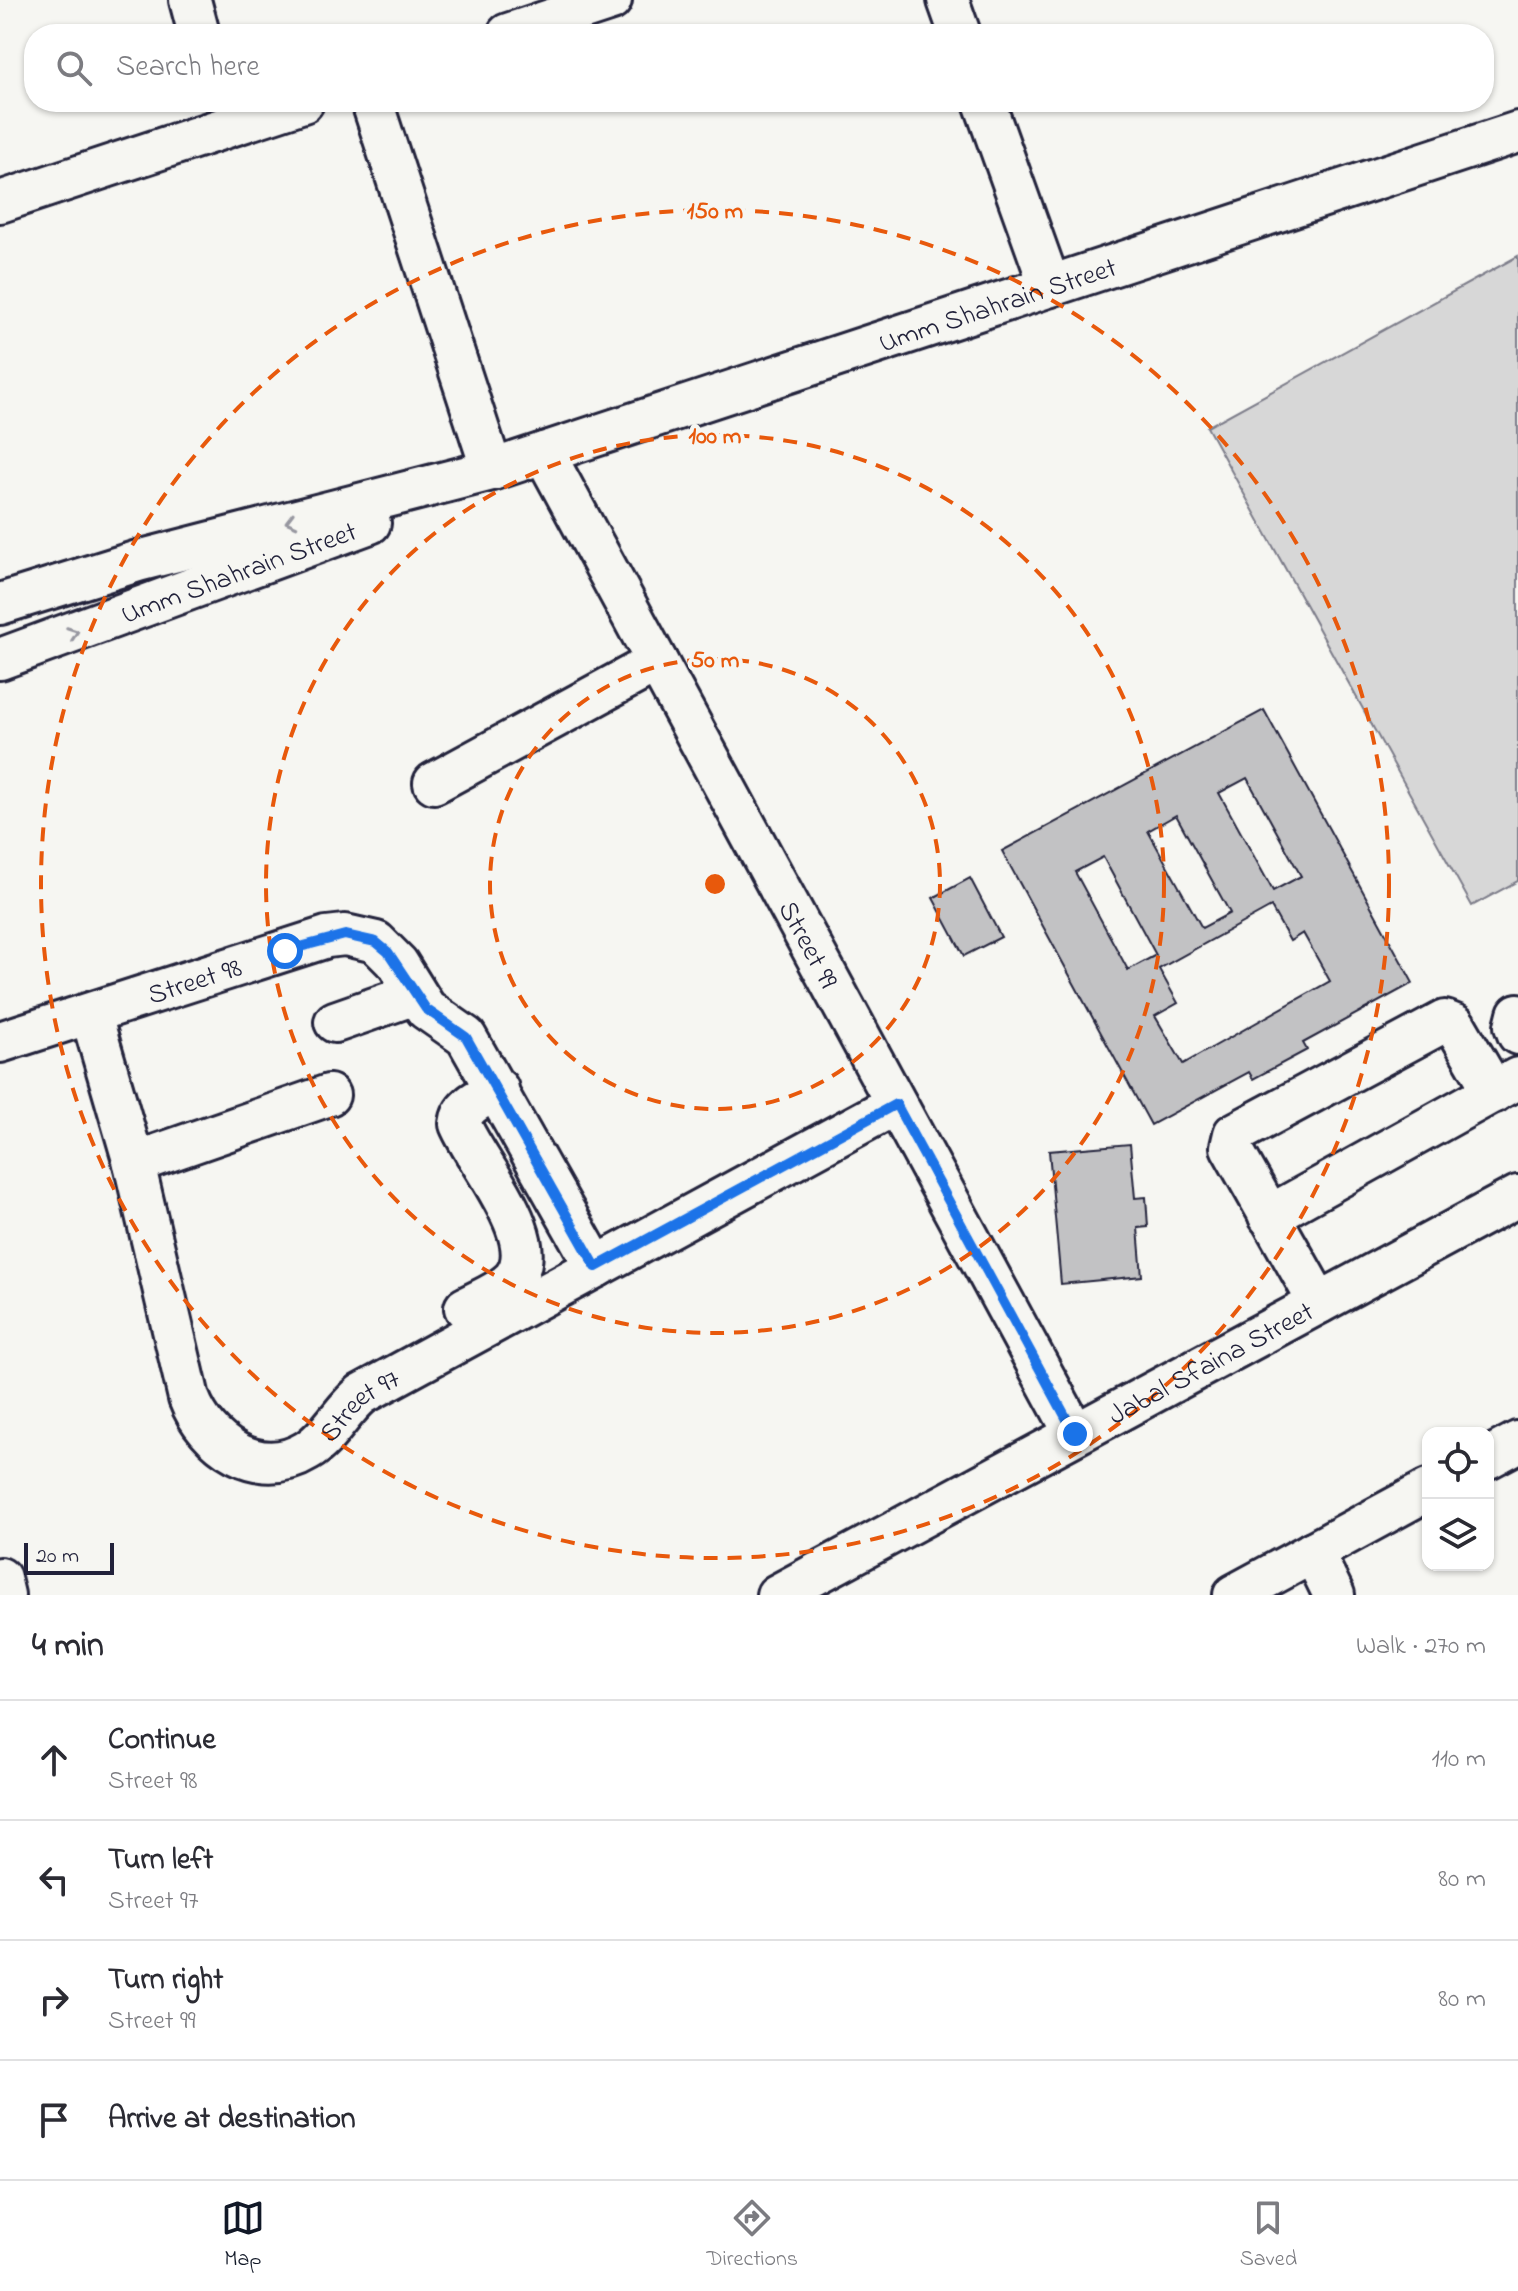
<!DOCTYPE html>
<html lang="en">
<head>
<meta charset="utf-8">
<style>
  body { margin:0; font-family:"Indie Flower",sans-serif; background:#f2f2f3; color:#2b2b33 }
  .controls { position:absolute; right:24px; bottom:24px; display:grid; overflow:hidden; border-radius:16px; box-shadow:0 2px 6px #0004 }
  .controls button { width:72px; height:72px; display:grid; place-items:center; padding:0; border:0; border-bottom:2px solid #e1e1e2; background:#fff; color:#2b2b33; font:40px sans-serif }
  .scale { position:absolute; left:24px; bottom:20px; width:90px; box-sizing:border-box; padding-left:8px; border:4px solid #22223b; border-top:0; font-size:22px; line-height:28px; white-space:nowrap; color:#22223b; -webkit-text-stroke:6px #f6f6f2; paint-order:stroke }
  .stop { position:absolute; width:24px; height:24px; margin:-18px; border:6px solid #1a73e8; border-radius:50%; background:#fff }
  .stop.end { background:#1a73e8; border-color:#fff; box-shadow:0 2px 8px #0008 }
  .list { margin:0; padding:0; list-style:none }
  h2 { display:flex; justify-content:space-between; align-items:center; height:104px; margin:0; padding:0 32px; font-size:34px }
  h2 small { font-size:26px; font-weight:400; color:#7c7c81 }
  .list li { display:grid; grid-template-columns:52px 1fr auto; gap:24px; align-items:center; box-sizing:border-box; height:120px; padding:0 32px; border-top:2px solid #e1e1e2 }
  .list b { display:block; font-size:30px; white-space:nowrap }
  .list p { margin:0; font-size:26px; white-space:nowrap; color:#7c7c81 }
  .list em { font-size:26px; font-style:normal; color:#7c7c81 }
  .icon { flex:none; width:44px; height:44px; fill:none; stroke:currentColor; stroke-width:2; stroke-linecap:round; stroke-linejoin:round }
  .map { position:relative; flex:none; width:1518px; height:1595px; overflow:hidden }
  .search { position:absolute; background:#fff; box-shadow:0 2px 6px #0004; left:24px; right:24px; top:24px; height:88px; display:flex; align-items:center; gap:20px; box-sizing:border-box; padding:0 28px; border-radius:32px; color:#7c7c81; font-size:30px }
  .sheet { height:584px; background:#fff }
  nav { display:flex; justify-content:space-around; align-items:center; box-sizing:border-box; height:112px; border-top:2px solid #e1e1e2; background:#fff; font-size:22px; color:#7c7c81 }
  nav a { display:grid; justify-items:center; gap:4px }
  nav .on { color:#111827 }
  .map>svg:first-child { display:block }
  .green { fill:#d7d7d7; stroke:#7c7c89; stroke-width:2 }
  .building { fill:#c2c2c4; stroke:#22223b; stroke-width:2; fill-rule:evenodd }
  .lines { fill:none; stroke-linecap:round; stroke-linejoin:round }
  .minor-casing { stroke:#22223b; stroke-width:46 }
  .minor { stroke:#f6f6f2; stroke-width:40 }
  .oneway { stroke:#9797a0 }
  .route { stroke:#1a73e8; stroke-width:10 }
  .ring { fill:none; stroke:#e8590c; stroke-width:4; stroke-dasharray:14 10 }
  .labels { text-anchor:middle; stroke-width:8; stroke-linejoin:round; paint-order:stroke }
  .street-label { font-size:28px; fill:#22223b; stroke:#f6f6f2 }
  .centre { fill:#e8590c; stroke:#f6f6f2; stroke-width:4 }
  .ring-label { font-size:24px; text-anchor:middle; font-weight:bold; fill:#e8590c; stroke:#f6f6f2; stroke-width:8; stroke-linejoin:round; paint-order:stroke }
</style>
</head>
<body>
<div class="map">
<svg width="1518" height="1595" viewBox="0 0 1518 1595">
  <rect width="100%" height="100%" fill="#f6f6f2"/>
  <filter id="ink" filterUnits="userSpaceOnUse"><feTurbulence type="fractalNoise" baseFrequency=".0125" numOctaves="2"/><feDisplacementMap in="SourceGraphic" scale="16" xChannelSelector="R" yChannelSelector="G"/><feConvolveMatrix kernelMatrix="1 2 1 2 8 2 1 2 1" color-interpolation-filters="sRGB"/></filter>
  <g filter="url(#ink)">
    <path class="green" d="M1518,256V881L1472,906L1207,427Z"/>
    <g class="building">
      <path d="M1264,710L1413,983L1303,1043L1307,1050L1253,1079L1249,1072L1151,1125L1002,851ZM1247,778L1301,876L1273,891L1219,793ZM1176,815L1230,913L1202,928L1148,831ZM1103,857L1156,955L1128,970L1075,872ZM1271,907L1290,941L1303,933L1330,981L1183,1064L1155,1016L1178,1003L1159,969Z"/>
      <path d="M970,878L1001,937L964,956L933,898Z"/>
      <path d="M1130,1144L1135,1198L1146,1197L1148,1227L1138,1228L1142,1276L1061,1284L1049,1151Z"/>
    </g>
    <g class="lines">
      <g class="minor-casing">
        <g id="minor">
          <path d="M190,0L199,34"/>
          <path d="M948,0L960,34"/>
          <path d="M508,34L611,0"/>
          <path d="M372,102L492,470"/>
          <path d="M984,102L1050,286"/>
          <path d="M0,202L303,102"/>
          <path id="s1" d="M544,453L1075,1434"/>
          <path id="s2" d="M0,604L138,561L492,470L1518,132"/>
          <path id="s3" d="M0,659L370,523"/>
          <path d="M434,783L657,662"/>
          <path d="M1518,1014L1515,1026L1518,1034"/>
          <path id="s4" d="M91,1015L134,1163L189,1398C206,1443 258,1481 307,1451C329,1438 342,1410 362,1394L896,1104"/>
          <path d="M335,1022L415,994"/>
          <path id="s5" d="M0,1042L327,937L345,935L376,942L398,964L426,1009L466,1037L596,1267"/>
          <path d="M134,1163L329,1095"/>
          <path d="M1269,1216L1518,1078"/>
          <path d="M1319,1303L1231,1147L1234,1134L1445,1021L1455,1025L1494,1092"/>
          <path d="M465,1308C481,1299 501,1292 513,1279C546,1241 476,1163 460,1124C462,1104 483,1098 498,1089"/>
          <path d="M1488,1458L1518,1442"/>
          <path d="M1313,1552L1334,1595"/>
          <path d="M0,1578L4,1595"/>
          <path id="s6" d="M777,1595L1518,1196"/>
          <path d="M1234,1595L1428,1490"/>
        </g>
      </g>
      <use href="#minor" class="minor"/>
    </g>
    <defs><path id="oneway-chevron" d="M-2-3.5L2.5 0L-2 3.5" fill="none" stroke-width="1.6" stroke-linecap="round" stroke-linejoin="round" transform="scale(2)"/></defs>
    <g class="oneway">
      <use href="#oneway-chevron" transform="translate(291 521) rotate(165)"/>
      <use href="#oneway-chevron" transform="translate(73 633) rotate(-20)"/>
    </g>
  </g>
  <g class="lines" filter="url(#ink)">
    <path class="route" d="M285,951L345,935L376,942L388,952L426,1009L466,1037L596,1267L896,1104L1075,1434"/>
  </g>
  <g class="ring">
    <circle cx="715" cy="884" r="225"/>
    <circle cx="715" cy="884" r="449"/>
    <circle cx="715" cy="884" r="674"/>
  </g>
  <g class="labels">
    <g class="street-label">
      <text dy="10" stroke="none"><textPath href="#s2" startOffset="1042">Umm Shahrain Street</textPath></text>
      <text dy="10" stroke="none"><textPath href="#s3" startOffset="254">Umm Shahrain Street</textPath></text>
      <text dy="10" stroke="none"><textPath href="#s1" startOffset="558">Street 99</textPath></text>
      <text dy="10" stroke="none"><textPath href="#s5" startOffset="204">Street 98</textPath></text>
      <text dy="10" stroke="none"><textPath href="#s6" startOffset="492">Jabal Sfaina Street</textPath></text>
      <text dy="10" stroke="none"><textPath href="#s4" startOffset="614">Street 97</textPath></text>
    </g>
  </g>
  <circle cx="715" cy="884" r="12" class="centre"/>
  <g class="ring-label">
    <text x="715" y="218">150 m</text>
    <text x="715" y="443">100 m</text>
    <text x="715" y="667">50 m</text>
  </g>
</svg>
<div class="controls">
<button><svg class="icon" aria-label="locate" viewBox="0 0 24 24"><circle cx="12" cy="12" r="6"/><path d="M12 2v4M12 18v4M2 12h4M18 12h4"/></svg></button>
<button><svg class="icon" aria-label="layers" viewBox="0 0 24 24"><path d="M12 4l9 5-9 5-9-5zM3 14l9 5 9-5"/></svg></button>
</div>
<div class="scale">20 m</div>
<div class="stop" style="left:285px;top:951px"></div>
<div class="stop end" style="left:1075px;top:1434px"></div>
<div class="search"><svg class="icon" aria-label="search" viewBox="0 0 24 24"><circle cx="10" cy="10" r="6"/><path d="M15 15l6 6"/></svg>Search here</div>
</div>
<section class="sheet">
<h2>4 min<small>Walk · 270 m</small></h2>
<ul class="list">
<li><svg class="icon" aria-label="ahead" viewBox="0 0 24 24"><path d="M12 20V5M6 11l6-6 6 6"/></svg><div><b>Continue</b><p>Street 98</p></div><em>110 m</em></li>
<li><svg class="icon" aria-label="left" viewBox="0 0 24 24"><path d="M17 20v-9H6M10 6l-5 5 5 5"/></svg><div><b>Turn left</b><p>Street 97</p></div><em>80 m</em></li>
<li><svg class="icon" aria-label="right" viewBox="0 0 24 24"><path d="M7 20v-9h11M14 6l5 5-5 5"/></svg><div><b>Turn right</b><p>Street 99</p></div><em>80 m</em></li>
<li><svg class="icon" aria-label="arrive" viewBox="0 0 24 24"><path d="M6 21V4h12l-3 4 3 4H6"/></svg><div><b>Arrive at destination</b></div></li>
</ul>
</section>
<nav>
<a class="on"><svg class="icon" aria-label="map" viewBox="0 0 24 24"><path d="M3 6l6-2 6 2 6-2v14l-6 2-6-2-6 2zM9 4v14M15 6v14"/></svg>Map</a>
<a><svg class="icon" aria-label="directions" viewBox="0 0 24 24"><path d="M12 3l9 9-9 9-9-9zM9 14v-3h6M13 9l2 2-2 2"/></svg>Directions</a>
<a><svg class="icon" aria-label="saved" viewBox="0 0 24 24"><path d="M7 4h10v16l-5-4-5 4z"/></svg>Saved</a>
</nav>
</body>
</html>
